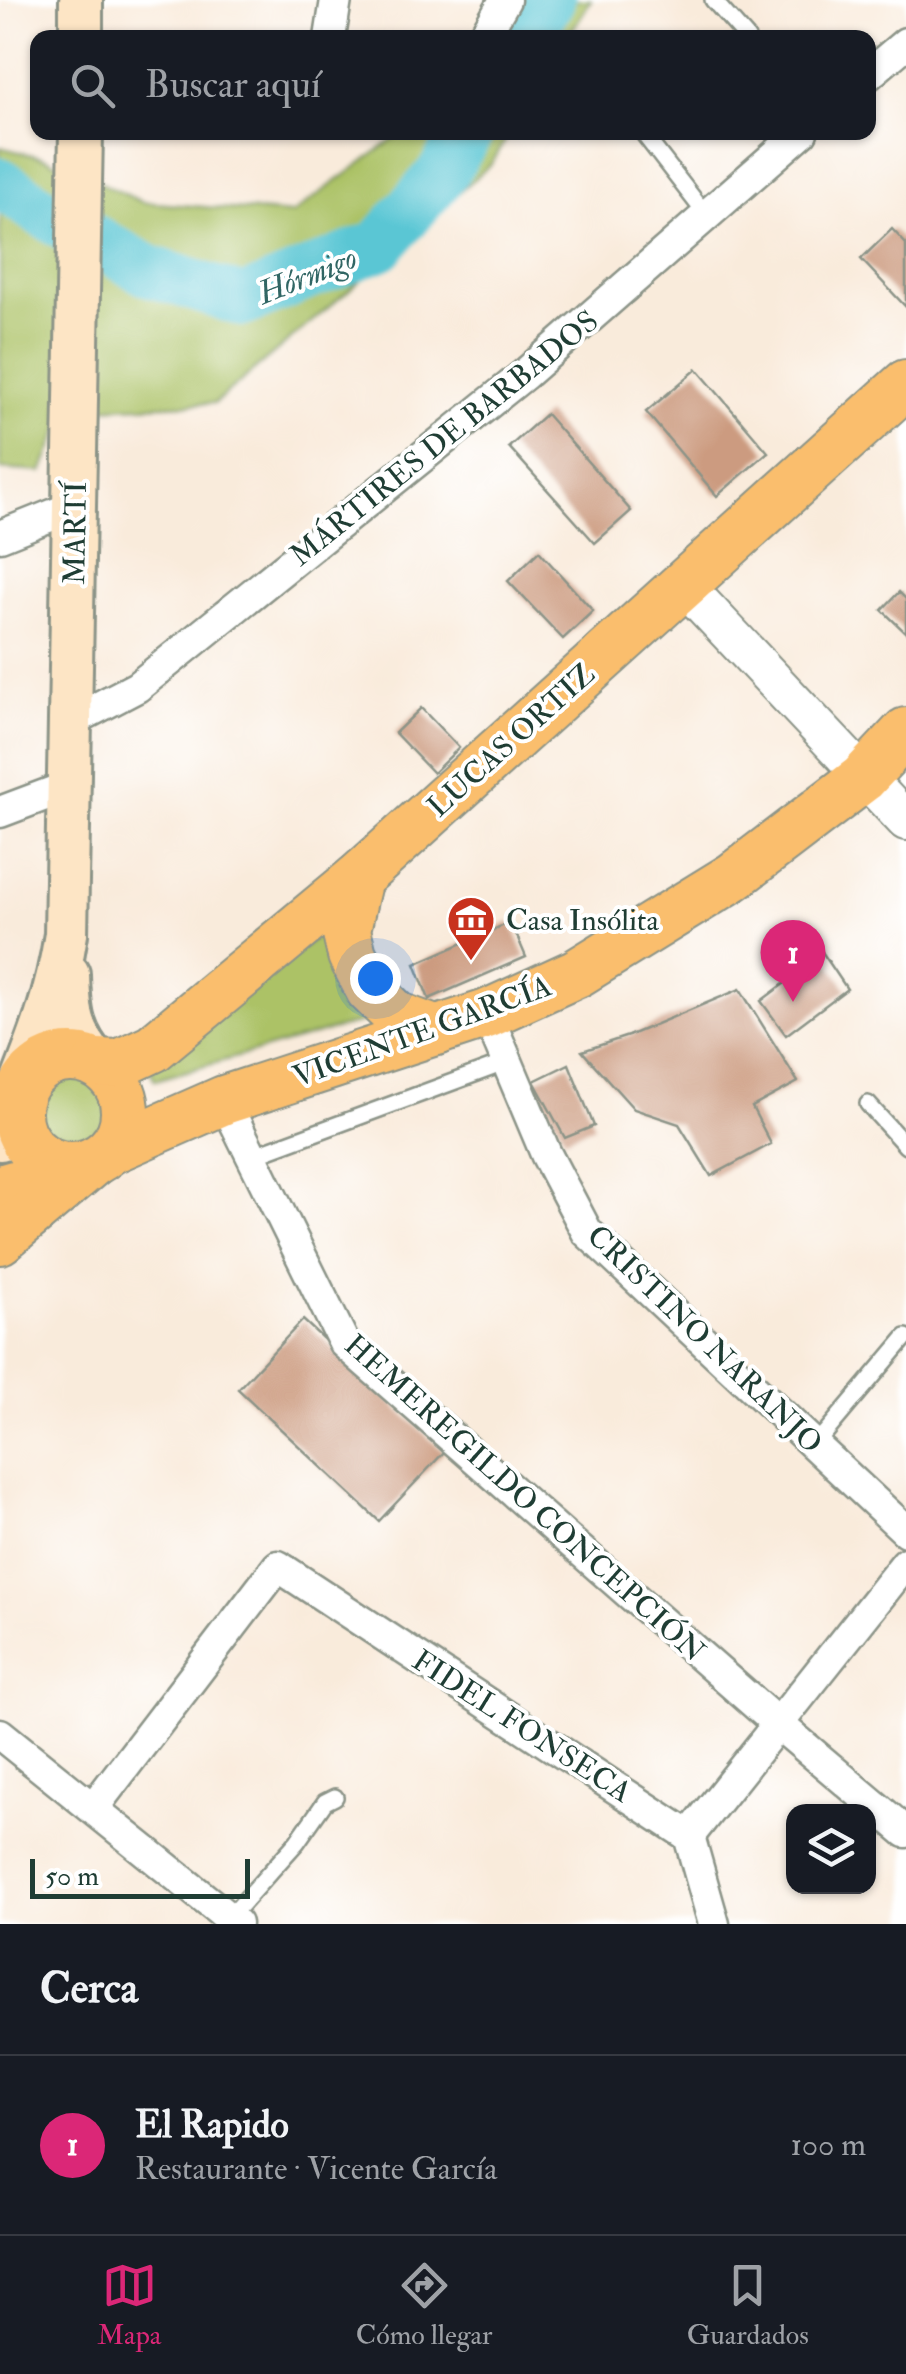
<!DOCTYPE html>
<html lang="es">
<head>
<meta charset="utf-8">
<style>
  body { margin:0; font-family:"IM FELL Double Pica",serif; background:#242831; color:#f1f3f6 }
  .controls { position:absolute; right:30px; bottom:30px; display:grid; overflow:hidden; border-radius:20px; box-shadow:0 2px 8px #0004 }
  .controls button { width:90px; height:90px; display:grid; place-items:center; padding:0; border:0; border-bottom:2px solid #363941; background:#171b24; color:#f1f3f6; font:50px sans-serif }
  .scale { position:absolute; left:30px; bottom:25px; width:220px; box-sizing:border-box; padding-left:10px; border:5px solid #1f3d34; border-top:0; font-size:28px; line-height:35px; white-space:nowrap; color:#1f3d34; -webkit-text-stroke:8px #fff; paint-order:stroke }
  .you { position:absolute; left:375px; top:978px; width:35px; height:35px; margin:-25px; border:8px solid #fff; border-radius:50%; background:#1a73e8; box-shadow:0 0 0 15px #1a73e833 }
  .badge { display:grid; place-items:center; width:65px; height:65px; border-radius:50%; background:#db2777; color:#fff; font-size:32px; font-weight:700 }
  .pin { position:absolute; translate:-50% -82px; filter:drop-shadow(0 2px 5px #0008) }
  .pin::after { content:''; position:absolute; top:52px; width:35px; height:30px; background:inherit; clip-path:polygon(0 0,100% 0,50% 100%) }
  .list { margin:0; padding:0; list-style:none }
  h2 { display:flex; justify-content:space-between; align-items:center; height:130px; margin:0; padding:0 40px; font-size:42px }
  h2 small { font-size:32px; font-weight:400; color:#9ea1a6 }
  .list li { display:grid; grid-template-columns:65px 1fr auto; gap:30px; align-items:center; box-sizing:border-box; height:180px; padding:0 40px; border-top:2px solid #363941 }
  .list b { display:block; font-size:38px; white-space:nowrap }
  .list p { margin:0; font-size:32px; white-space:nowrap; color:#9ea1a6 }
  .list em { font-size:32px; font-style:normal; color:#9ea1a6 }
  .icon { flex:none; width:55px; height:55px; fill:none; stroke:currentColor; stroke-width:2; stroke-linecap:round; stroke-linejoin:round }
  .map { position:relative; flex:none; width:906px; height:1924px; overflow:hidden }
  .search { position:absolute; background:#171b24; box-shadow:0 2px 8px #0004; left:30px; right:30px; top:30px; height:110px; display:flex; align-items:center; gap:25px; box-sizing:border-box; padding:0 35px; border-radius:20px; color:#9ea1a6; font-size:38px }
  .sheet { height:310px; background:#171b24 }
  nav { display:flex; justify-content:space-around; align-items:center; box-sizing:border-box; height:140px; border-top:2px solid #363941; background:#171b24; font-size:28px; color:#9ea1a6 }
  nav a { display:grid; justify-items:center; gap:5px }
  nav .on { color:#db2777 }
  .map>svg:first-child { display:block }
  .green { fill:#acc266; stroke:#66804d; stroke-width:2.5 }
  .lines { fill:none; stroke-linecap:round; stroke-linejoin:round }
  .river { stroke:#5ac6d4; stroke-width:52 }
  .building { fill:#cc9b80 }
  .service-casing { stroke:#8c9488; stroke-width:20 }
  .minor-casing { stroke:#8c9488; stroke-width:35 }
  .tertiary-casing { stroke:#8c9488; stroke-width:42 }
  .secondary-casing { stroke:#8c9488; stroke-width:48 }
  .primary-casing { stroke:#8c9488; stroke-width:52 }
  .service { stroke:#fff; stroke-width:15 }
  .minor { stroke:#fff; stroke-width:30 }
  .tertiary { stroke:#fff; stroke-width:38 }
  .secondary { stroke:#fde5c5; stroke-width:42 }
  .primary { stroke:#fabe6d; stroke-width:48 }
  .labels { text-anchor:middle; stroke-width:8; stroke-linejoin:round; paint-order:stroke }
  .street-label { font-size:30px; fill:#1f3d34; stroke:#fff }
  .poi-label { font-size:30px; fill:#1f3d34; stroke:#fff; text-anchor:start }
  .water-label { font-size:32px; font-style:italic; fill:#316664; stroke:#fff }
</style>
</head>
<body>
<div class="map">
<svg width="906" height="1924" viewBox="0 0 906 1924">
  <rect width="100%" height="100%" fill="#fff"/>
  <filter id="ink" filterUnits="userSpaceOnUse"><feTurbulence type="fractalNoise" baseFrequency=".01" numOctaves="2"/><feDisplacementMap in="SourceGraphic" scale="20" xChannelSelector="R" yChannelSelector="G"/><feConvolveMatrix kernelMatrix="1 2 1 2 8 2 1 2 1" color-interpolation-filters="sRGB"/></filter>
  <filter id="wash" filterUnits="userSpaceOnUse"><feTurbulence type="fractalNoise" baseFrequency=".0048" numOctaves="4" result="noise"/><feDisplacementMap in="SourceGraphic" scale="40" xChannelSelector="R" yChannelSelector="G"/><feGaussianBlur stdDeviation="2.25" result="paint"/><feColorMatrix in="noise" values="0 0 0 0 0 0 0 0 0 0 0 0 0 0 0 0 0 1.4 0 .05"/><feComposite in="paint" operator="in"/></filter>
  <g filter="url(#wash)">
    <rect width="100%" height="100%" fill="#f9ebdb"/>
    <g class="green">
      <path d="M507,0H591L568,37L480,38Z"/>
      <path d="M402,133H510L491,164L348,291L215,403L68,409L42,472L0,469V147L48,159L142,202L292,214Z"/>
      <path d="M318,934L372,1019L155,1080L150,1071Z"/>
      <path d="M70,1068C106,1074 121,1096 116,1131L55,1160C10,1132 19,1081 70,1068Z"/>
    </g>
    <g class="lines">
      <g class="river">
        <path d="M526,38L549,0"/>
        <path d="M0,183L40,210L147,270L243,301L380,245L442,174L468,132"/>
      </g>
    </g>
    <g id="blocks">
      <g class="building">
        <path d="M892,229L906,244V307L861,259Z"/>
        <path d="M697,369L768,452L717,496L646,412Z"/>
        <path d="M546,414L631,511L595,543L509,447Z"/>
        <path d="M539,551L593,611L563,639L508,581Z"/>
        <path d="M899,592L906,599V633L882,610Z"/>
        <path d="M421,708L459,748L433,773L395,733Z"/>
        <path d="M511,922L526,957L429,999L415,964Z"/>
        <path d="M806,928L847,989L786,1035L761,1001L804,969L786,943Z"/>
        <path d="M740,989L798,1082L752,1107L771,1144L711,1176L679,1124L634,1109L582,1051L628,1036Z"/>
        <path d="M569,1064L594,1126L565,1138L534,1081Z"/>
        <path d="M303,1320L444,1452L379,1521L238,1389Z"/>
      </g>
    </g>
  </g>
  <g filter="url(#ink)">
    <use href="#blocks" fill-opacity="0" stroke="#8c9488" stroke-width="2.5"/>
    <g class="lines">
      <g class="service-casing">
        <g id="service">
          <path d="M713,0L747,38"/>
          <path d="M642,132L707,216"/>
          <path d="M868,1104L906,1146"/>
          <path d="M252,1156L507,1062"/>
          <path d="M815,1445L906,1337"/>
          <path d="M229,1918L297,1842L325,1802L335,1797"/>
        </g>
      </g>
      <g class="minor-casing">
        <g id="minor">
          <path d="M330,38L336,0"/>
          <path d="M483,38L505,0"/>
          <path d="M868,75L906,43"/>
          <path d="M0,536L75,506"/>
          <path d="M70,722L137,687L525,374L802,132"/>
          <path d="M0,812L69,786"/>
          <path d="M487,1014L546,1154L587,1232L906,1531"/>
          <path d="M224,1100L344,1343L778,1724L906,1832"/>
          <path d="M0,1734L236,1924"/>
          <path d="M93,1808L278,1566L689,1836L714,1924"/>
          <path d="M689,1836L906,1563"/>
        </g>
      </g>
      <g class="tertiary-casing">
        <path id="tertiary" d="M683,584L906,821"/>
      </g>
      <g class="secondary-casing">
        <g id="secondary">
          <path d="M81,38V0"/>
          <path d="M68,974C69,1013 71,1033 97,1063"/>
          <path d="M0,1139C28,1065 54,1014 66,934L81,132"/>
        </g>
      </g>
      <g class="primary-casing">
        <g id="primary">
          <path d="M358,878L346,930L352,955L370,990L397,1016L437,1031"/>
          <circle cx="71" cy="1112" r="54"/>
          <path d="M97,1063L119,1064L153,1048L358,878L906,384"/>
          <path d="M110,1150L224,1100L487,1014L577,973L733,877L863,778L906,732"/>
          <path d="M0,1189L77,1167"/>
          <path d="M0,1240L94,1161"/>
        </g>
      </g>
      <use href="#service" class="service"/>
      <use href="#minor" class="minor"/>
      <use href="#tertiary" class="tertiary"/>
      <use href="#secondary" class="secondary"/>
      <use href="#primary" class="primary"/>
    </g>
  </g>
  <defs>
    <g id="museum-pin" transform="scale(2.5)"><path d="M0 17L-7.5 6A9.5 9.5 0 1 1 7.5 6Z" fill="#c8321e" stroke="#fff"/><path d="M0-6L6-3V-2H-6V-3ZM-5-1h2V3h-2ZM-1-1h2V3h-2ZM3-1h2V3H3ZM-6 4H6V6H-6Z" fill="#fff"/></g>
  </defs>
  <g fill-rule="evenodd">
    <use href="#museum-pin" x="471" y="920"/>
  </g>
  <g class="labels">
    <g class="street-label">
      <text transform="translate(444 438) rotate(-39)" y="10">MÁRTIRES DE BARBADOS</text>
      <text transform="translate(75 533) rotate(-89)" y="10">MARTÍ</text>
      <text transform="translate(511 740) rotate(-42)" y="10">LUCAS ORTIZ</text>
      <text transform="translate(422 1031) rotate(-20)" y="10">VICENTE GARCÍA</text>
      <text transform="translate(705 1339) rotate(44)" y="10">CRISTINO NARANJO</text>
      <text transform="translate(525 1498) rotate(42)" y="10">HEMEREGILDO CONCEPCIÓN</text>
      <text transform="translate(522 1726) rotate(33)" y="10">FIDEL FONSECA</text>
    </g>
    <g class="poi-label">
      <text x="506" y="930">Casa Insólita</text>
    </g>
    <g class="water-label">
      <text transform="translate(307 275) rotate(-22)" y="11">Hórmigo</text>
    </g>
  </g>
</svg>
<div class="controls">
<button><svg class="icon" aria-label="layers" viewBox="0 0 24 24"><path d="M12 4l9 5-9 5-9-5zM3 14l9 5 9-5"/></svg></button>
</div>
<div class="scale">50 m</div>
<div class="you"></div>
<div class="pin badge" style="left:793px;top:1002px">1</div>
<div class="search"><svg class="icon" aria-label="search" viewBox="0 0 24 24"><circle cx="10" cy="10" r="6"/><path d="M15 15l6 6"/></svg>Buscar aquí</div>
</div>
<section class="sheet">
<h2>Cerca<small></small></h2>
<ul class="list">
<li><span class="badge">1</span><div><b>El Rapido</b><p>Restaurante · Vicente García</p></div><em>100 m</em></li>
</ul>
</section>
<nav>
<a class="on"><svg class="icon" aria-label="map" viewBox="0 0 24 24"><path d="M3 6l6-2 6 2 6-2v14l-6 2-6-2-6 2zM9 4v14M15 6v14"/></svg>Mapa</a>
<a><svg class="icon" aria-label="directions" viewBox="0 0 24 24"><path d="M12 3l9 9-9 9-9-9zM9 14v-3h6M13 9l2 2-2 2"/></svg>Cómo llegar</a>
<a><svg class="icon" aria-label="saved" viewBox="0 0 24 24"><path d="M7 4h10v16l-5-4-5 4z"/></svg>Guardados</a>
</nav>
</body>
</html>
